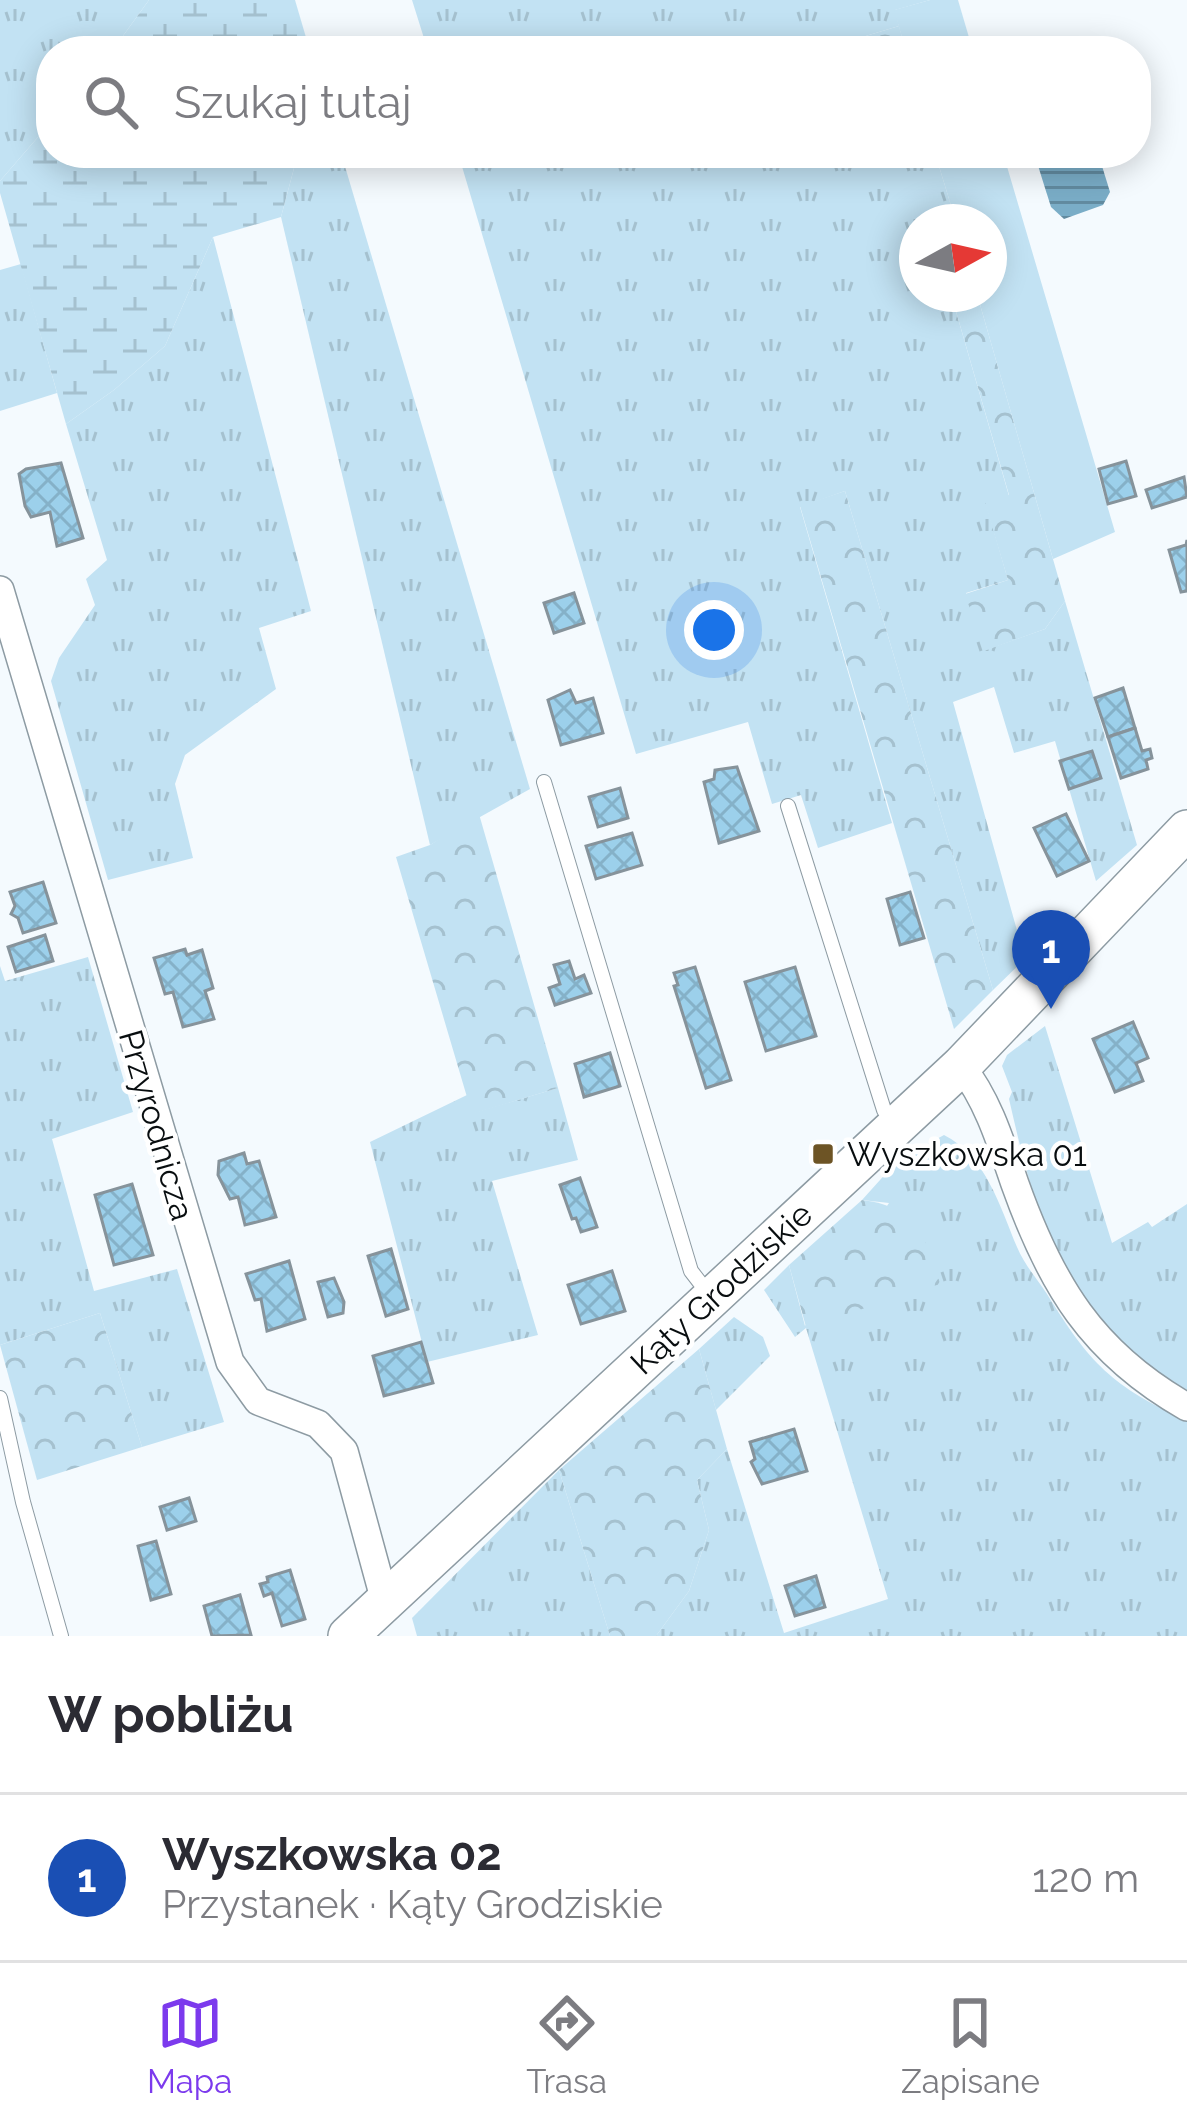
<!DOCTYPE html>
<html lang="pl">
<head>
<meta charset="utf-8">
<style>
  body { margin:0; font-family:Raleway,sans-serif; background:#f2f2f3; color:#2b2b33 }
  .compass { position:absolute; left:899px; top:204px; width:108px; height:108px; border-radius:50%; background:#fff; box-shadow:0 6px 30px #0003; rotate:82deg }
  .you { position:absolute; left:714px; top:630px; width:42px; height:42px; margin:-30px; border:9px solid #fff; border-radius:50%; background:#1a73e8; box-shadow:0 0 0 18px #1a73e833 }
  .badge { display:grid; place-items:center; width:78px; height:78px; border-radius:50%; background:#7c3aed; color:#fff; font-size:39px; font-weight:700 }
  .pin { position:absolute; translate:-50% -99px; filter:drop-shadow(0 3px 6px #0008) }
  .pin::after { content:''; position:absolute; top:63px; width:42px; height:36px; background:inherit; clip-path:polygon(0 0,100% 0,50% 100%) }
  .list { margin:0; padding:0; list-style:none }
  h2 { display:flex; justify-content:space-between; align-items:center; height:156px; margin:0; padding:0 48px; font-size:51px }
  h2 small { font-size:39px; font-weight:400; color:#7c7c81 }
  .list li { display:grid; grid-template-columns:78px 1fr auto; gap:36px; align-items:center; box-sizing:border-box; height:168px; padding:0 48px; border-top:3px solid #e1e1e2 }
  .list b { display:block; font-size:45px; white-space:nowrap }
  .list p { margin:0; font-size:39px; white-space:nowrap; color:#7c7c81 }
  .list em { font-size:39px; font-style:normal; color:#7c7c81 }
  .icon { flex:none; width:66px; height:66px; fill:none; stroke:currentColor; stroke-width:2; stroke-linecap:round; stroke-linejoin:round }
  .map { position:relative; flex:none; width:1187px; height:1636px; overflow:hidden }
  .search { position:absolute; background:#fff; box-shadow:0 6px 30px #0003; left:36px; right:36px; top:36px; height:132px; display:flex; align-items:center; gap:30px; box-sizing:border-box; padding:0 42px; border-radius:48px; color:#7c7c81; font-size:45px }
  .sheet { height:324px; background:#fff }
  nav { display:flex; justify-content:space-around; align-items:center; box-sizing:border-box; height:168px; border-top:3px solid #e1e1e2; background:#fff; font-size:33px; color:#7c7c81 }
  nav a { display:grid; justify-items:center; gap:6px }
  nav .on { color:#7c3aed }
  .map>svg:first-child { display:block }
  .grass { fill:url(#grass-tufts) }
  .forest { fill:url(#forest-crowns) }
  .wetland { fill:url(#wetland-marsh) }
  .green { fill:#c2e2f3 }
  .water { fill:url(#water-rules) }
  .building { fill:url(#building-cross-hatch); stroke:#86939b; stroke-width:3 }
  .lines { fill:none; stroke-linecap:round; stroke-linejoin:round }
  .lane-casing { stroke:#8d9ba3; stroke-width:16 }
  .street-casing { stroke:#8d9ba3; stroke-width:30 }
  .secondary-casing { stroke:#8d9ba3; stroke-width:42 }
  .lane { stroke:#fff; stroke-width:14 }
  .street { stroke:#fff; stroke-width:27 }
  .secondary { stroke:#fff; stroke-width:39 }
  .poi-dot { fill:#6d5425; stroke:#fff; stroke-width:4.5 }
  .labels { text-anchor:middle; stroke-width:9; stroke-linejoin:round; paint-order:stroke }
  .street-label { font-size:33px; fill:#080d0f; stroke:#fff }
  .poi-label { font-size:33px; fill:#080d0f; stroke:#fff; text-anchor:start }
</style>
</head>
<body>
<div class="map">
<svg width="1187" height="1636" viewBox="0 0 1187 1636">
  <defs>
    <pattern id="grass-tufts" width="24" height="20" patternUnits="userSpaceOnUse" patternTransform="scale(3)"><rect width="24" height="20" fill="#c2e2f3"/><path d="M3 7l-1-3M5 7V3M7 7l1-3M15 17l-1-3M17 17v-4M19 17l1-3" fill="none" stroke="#a5c1cf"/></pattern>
    <pattern id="forest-crowns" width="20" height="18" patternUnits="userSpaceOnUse" patternTransform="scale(3)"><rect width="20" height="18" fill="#c2e2f3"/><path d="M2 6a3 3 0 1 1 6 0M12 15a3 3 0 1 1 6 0" fill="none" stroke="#a5c1cf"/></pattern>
    <pattern id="wetland-marsh" width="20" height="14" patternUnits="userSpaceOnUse" patternTransform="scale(3)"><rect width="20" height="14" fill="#c2e2f3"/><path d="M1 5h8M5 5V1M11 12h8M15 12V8" fill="none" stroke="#a5c1cf"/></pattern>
    <pattern id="water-rules" width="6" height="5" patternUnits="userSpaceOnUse" patternTransform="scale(3)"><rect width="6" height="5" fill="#7aadc7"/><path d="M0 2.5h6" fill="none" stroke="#628ba0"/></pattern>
    <pattern id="building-cross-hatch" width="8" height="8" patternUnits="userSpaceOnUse" patternTransform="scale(3)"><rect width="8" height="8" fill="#9cd0eb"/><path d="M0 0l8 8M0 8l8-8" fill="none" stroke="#85b1c8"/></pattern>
  </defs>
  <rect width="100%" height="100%" fill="#f4fafe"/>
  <g class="grass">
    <path d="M0,0H149L112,51H51V122L0,181Z"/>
    <path d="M412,0H930L895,10L899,26L849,41L852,51H428Z"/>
    <path d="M298,153H341L530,789L430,845L281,217Z"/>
    <path d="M458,153H935L956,222H917V294H951L1009,496L986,504L1008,580L966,593L985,650L1045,629L1065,601L1137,845L1096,881L1055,741L1014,753L994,687L953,702L1025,959L993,990L845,491L800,507L892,823L818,848L801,795L772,804L748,722L636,754Z"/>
    <path d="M213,237L311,611L259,628L276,689L185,755L175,784L193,858L108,880L51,681L59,658L95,605L86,579L107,560L66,424L114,390L165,346Z"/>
    <path d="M21,264L57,393L0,411V270Z"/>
    <path d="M88,957L133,1112L52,1139L94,1291L177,1269L224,1422L142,1447L100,1313L0,1345V966L5,981Z"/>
    <path d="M1045,1026L1112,1243L1148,1222L1152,1227L1187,1204V1390C1065,1327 1037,1222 1009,1099L1012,1092L1002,1066L1007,1055Z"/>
    <path d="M558,1088L578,1160L492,1181L538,1335L427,1362L370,1142L467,1095L473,1113Z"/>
    <path d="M944,1135C986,1156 1000,1207 1017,1247C1024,1264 1037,1279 1047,1294C1090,1364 1112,1386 1187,1421V1636H656L689,1591L709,1530L697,1480L727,1449L784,1633L888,1599L806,1328L795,1337L764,1290L789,1265L805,1326L889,1203L862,1200L898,1160Z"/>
    <path d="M734,1317L763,1337L770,1356L716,1410L699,1349Z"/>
    <path d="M559,1470L610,1636H417L412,1618Z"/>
  </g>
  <g class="forest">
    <path d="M899,26L906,51H852L849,41Z"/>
    <path d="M951,294H977L1065,601L1045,629L984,651L965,594L1008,580L985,503L1009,495Z"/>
    <path d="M845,491L993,990L954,1029L800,506Z"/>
    <path d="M479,814L558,1088L472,1114L396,857L430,845Z"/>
    <path d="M862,1200C913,1205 928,1239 940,1284L806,1327L789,1265Z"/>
    <path d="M100,1313L142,1447L37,1480L0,1345Z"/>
    <path d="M699,1349L727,1449L697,1480L709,1530L689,1591L656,1636H610L559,1470Z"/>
  </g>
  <g class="wetland">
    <path d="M149,0H295L310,51H112Z"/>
    <path d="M51,122V153H298L281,217L213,237L165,346L114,390L66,424L0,193V181Z"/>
  </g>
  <g class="green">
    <path d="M930,0H958L973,51H906L894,10Z"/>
    <path d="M935,153H1003L1115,532L1053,559L977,294H989V222H956Z"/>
  </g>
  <path class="water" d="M1034,153H1098L1110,192L1103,205L1064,219L1051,207Z"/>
  <g class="building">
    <path d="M1126,461L1136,496L1108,504L1099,469Z"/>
    <path d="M61,463L83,538L57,546L50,512L31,517L25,506L19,474L26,469Z"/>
    <path d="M1184,477L1187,497L1152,508L1146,490Z"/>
    <path d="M1187,540V591L1181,592L1169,550L1186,545Z"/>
    <path d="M574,593L584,623L554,633L544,603Z"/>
    <path d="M1123,688L1135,728L1108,737L1095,698Z"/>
    <path d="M570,690L576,703L593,698L603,733L561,745L548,700Z"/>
    <path d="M1135,728L1142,751L1150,749L1152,758L1146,760L1148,769L1121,778L1108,737Z"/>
    <path d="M1092,751L1101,778L1069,789L1060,761Z"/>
    <path d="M737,767L759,831L719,843L704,782L714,779L715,770Z"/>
    <path d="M620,788L628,818L598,827L589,797Z"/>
    <path d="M1066,814L1089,861L1057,876L1034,828Z"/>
    <path d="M632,833L642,865L596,879L586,846Z"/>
    <path d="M43,882L56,923L23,933L18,918L11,914L15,906L10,892Z"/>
    <path d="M910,892L924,938L900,945L887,899Z"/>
    <path d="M45,935L53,961L16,972L8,947Z"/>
    <path d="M185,949L187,955L202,950L213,988L205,991L214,1019L183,1027L173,992L165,994L154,958Z"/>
    <path d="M569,961L575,979L584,975L591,993L555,1005L549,988L560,984L554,965Z"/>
    <path d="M695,967L731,1080L706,1088L674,986L678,985L674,973Z"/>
    <path d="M795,967L816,1036L766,1051L745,982Z"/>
    <path d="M1133,1022L1148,1058L1136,1063L1143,1081L1115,1092L1093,1039Z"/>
    <path d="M610,1053L620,1086L584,1097L575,1064Z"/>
    <path d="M244,1153L247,1164L259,1161L276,1217L245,1225L238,1197L230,1199L218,1175L219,1161Z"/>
    <path d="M580,1178L597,1227L581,1232L576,1218L572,1219L560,1185Z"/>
    <path d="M132,1184L153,1255L114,1265L95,1195Z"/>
    <path d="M391,1249L408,1309L386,1316L368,1256Z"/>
    <path d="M289,1261L305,1319L267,1331L261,1299L255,1300L246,1274Z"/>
    <path d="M612,1271L625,1311L581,1324L568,1285Z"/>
    <path d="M334,1278L344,1302L343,1313L328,1317L318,1282Z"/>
    <path d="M421,1342L433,1383L384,1396L373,1356Z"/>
    <path d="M794,1429L807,1471L762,1484L751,1462L755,1459L750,1442Z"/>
    <path d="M189,1498L196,1521L167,1530L160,1507Z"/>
    <path d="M156,1541L171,1594L151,1600L138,1546Z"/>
    <path d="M290,1570L305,1619L282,1626L272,1593L264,1596L260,1584L268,1582L267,1577Z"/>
    <path d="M816,1576L825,1607L795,1616L785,1586Z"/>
    <path d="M240,1595L251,1635L212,1636L204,1606Z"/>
  </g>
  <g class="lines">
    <g class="lane-casing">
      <g id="lane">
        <path d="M544,782L691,1271L708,1293"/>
        <path d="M788,806L884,1110L892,1122"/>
        <path d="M0,1398L23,1502L61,1636"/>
      </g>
    </g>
    <g class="street-casing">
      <g id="street">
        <path d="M0,590L230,1362L258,1401L318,1424L344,1451L386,1605"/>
        <path d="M961,1066C988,1100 1001,1143 1015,1184C1051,1285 1092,1353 1187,1407"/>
      </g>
    </g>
    <g class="secondary-casing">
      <path id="secondary" d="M348,1636L961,1066L1187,830"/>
    </g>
    <use href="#lane" class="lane"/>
    <use href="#street" class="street"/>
    <use href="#secondary" class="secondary"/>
  </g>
  <rect class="poi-dot" x="811" y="1142" width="24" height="24" rx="6"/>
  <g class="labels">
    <g class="street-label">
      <text transform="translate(157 1125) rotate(74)" y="12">Przyrodnicza</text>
      <text transform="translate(721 1288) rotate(-43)" y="12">Kąty Grodziskie</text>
    </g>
    <g class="poi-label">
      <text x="847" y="1166">Wyszkowska 01</text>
    </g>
  </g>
</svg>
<svg class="compass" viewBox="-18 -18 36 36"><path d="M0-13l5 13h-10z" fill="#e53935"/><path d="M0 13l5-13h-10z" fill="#7c7c81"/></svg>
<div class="you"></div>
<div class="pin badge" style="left:1051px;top:1009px;background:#1a4fb4">1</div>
<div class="search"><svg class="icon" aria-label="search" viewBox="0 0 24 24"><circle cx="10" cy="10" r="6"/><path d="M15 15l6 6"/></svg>Szukaj tutaj</div>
</div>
<section class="sheet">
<h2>W pobliżu<small></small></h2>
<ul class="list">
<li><span class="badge" style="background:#1a4fb4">1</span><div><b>Wyszkowska 02</b><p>Przystanek · Kąty Grodziskie</p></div><em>120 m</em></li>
</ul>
</section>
<nav>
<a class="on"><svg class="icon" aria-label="map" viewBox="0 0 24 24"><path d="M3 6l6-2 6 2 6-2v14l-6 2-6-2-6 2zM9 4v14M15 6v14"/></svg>Mapa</a>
<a><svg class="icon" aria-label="directions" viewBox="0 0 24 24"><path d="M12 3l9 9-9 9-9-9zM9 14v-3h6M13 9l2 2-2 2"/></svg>Trasa</a>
<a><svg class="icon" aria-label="saved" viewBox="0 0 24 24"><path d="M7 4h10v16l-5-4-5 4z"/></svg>Zapisane</a>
</nav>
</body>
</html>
